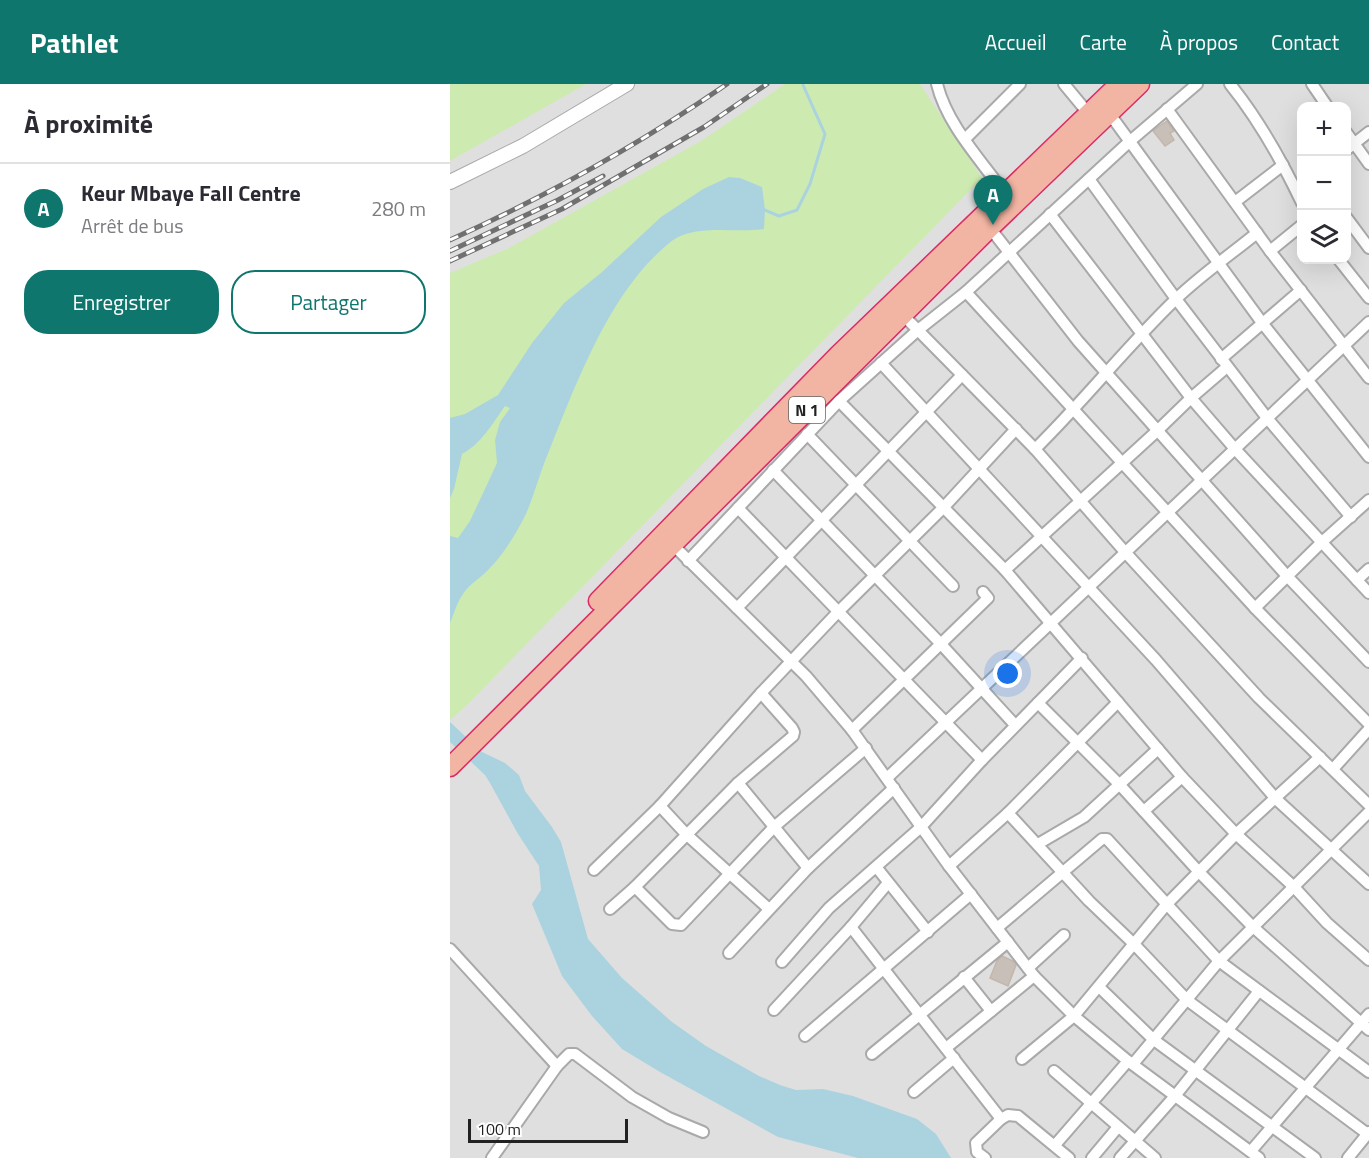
<!DOCTYPE html>
<html lang="fr">
<head>
<meta charset="utf-8">
<style>
  body { margin:0; font-family:"Titillium Web",sans-serif; background:#f2f2f3; color:#2b2b33 }
  .controls { position:absolute; right:18px; top:18px; display:grid; overflow:hidden; border-radius:12px; box-shadow:0 6px 24px #0002 }
  .controls button { width:54px; height:54px; display:grid; place-items:center; padding:0; border:0; border-bottom:2px solid #e1e1e2; background:#fff; color:#2b2b33; font:30px sans-serif }
  .scale { position:absolute; left:18px; bottom:15px; width:160px; box-sizing:border-box; padding-left:6px; border:3px solid #222; border-top:0; font-size:16px; line-height:21px; white-space:nowrap; color:#222; -webkit-text-stroke:4px #fff; paint-order:stroke }
  .you { position:absolute; left:558px; top:590px; width:21px; height:21px; margin:-15px; border:4px solid #fff; border-radius:50%; background:#1a73e8; box-shadow:0 0 0 9px #1a73e833 }
  .badge { display:grid; place-items:center; width:39px; height:39px; border-radius:50%; background:#0f766e; color:#fff; font-size:20px; font-weight:700 }
  .pin { position:absolute; translate:-50% -50px; filter:drop-shadow(0 2px 3px #0008) }
  .pin::after { content:''; position:absolute; top:32px; width:21px; height:18px; background:inherit; clip-path:polygon(0 0,100% 0,50% 100%) }
  .list { margin:0; padding:0; list-style:none }
  h2 { display:flex; justify-content:space-between; align-items:center; height:78px; margin:0; padding:0 24px; font-size:26px }
  h2 small { font-size:20px; font-weight:400; color:#7c7c81 }
  .list li { display:grid; grid-template-columns:39px 1fr auto; gap:18px; align-items:center; box-sizing:border-box; height:90px; padding:0 24px; border-top:2px solid #e1e1e2 }
  .list b { display:block; font-size:22px; white-space:nowrap }
  .list p { margin:0; font-size:20px; white-space:nowrap; color:#7c7c81 }
  .list em { font-size:20px; font-style:normal; color:#7c7c81 }
  .actions { display:flex; gap:12px; padding:18px 24px }
  .actions a { flex:1; padding:14px 0; border:2px solid #0f766e; border-radius:24px; text-align:center; font-size:21px; color:#0f766e }
  .actions .main { background:#0f766e; color:#fff }
  .icon { flex:none; width:33px; height:33px; fill:none; stroke:currentColor; stroke-width:2; stroke-linecap:round; stroke-linejoin:round }
  .map { position:relative; flex:none; width:919px; height:1074px; overflow:hidden }
  header { display:flex; align-items:center; gap:36px; box-sizing:border-box; height:84px; padding:0 30px; background:#0f766e; color:#fff }
  header strong { font-size:28px }
  nav { display:flex; gap:33px; margin-inline-start:auto; font-size:21px }
  main { display:flex }
  aside { flex:1; background:#fff }
  .map>svg:first-child { display:block }
  .residential { fill:#e0dfdf; fill-rule:evenodd }
  .grass { fill:#cdebb0 }
  .water { fill:#aad3df }
  .lines { fill:none; stroke-linecap:round; stroke-linejoin:round }
  .stream { stroke:#aad3df; stroke-width:3 }
  .building { fill:#c7bfb8; stroke:#c4b6ab; stroke-width:1.5 }
  .minor-casing { stroke:#a9a9a9; stroke-width:14 }
  .tertiary-casing { stroke:#a9a9a9; stroke-width:16 }
  .trunk-casing { stroke:#dc2a67; stroke-width:21 }
  .minor { stroke:#fff; stroke-width:10 }
  .tertiary { stroke:#fff; stroke-width:14 }
  .trunk { stroke:#f2b4a3; stroke-width:18 }
  .rail-casing { stroke:#707070; stroke-width:5 }
  .rail { stroke:#fff; stroke-width:3; stroke-dasharray:9; stroke-linecap:butt }
  .labels { text-anchor:middle; stroke-width:4.5; stroke-linejoin:round; paint-order:stroke }
  .shield { fill:#fff; stroke:#646464; stroke-width:1.5 }
  .shield-label { font-size:16px; font-weight:bold; fill:#222 }
</style>
</head>
<body>
<header>
<strong>Pathlet</strong>
<nav><a>Accueil</a><a>Carte</a><a>À propos</a><a>Contact</a></nav>
</header>
<main>
<aside>
<h2>À proximité<small></small></h2>
<ul class="list">
<li><span class="badge">A</span><div><b>Keur Mbaye Fall Centre</b><p>Arrêt de bus</p></div><em>280 m</em></li>
</ul>
<div class="actions"><a class="main">Enregistrer</a><a>Partager</a></div>
</aside>
<div class="map">
<svg width="919" height="1074" viewBox="0 0 919 1074">
  <rect width="100%" height="100%" fill="#f2efe9"/>
  <path class="residential" d="M0,0H919V1074H0ZM852,22H896V176H852Z"/>
  <g class="grass">
    <path d="M0,0H136L0,77Z"/>
    <path d="M335,0H470L532,94L17,621L0,636V189L59,164L251,57Z"/>
  </g>
  <g class="water">
    <path d="M279,93L290,94L312,103L315,126L314,145C287,149 258,142 233,151C223,154 215,163 207,170C154,220 122,310 95,377C88,395 83,415 75,432C65,451 54,470 39,485C31,494 19,500 13,510C7,518 4,530 0,539V452L8,454L20,437L47,379L45,356L50,338L60,324L55,322C43,339 31,360 12,370L4,405L0,414V334L15,330L48,311L82,259L114,219L152,188L211,133L253,105Z"/>
    <path d="M0,638L32,668L55,679L69,691L75,707L102,743L111,758L138,855L172,894L222,938L256,962L309,992L330,1001L346,1006L373,1005L403,1012L467,1035L486,1050L501,1074H408L328,1053L210,988L172,965L142,932L112,892L82,820L91,806L89,782L68,750L40,699L35,691L0,658Z"/>
  </g>
  <g class="lines">
    <path class="stream" d="M312,125L329,132L347,126L360,100L375,50L353,1"/>
  </g>
  <g class="building">
    <path d="M717,37L724,47L720,49L724,56L715,62L703,47Z"/>
    <path d="M552,872L563,877L566,881L558,902L540,894L547,877Z"/>
  </g>
  <g class="lines">
    <g class="minor-casing">
      <g id="minor">
        <path d="M487,0C497,41 531,76 555,110"/>
        <path d="M614,0L638,29"/>
        <path d="M780,0C809,36 832,77 852,119"/>
        <path d="M862,0L877,22"/>
        <path d="M717,25L820,167L919,294"/>
        <path d="M659,29L813,240L919,373"/>
        <path d="M896,48L919,80"/>
        <path d="M515,55L570,0"/>
        <path d="M896,66L919,48"/>
        <path d="M639,95L726,215L817,334L901,433"/>
        <path d="M785,118L833,81"/>
        <path d="M600,130L741,314L785,365L919,509"/>
        <path d="M896,133L919,164"/>
        <path d="M540,144L628,257L837,492L919,578"/>
        <path d="M820,167L852,141"/>
        <path d="M889,176L919,214"/>
        <path d="M516,208L805,524L919,640"/>
        <path d="M453,231L585,365L675,468L809,614L919,721"/>
        <path d="M771,275L851,206"/>
        <path d="M431,279L706,576L826,715L919,800"/>
        <path d="M389,317L555,486L732,693L786,750L844,803L877,839L919,876"/>
        <path d="M357,350L503,502"/>
        <path d="M585,365C634,317 676,263 726,215C751,191 780,171 807,149"/>
        <path d="M323,386L490,559L565,641"/>
        <path d="M288,424L532,676"/>
        <path d="M222,460L356,592L402,646L499,782L584,892L624,932L678,977L809,1074"/>
        <path d="M238,477L389,317L468,246L516,208L679,58L747,0"/>
        <path d="M555,486L707,347L741,314L777,283"/>
        <path d="M907,496L919,485"/>
        <path d="M287,524L512,291"/>
        <path d="M805,524L872,458L919,416"/>
        <path d="M588,619L669,700L749,788L802,842L919,946"/>
        <path d="M402,646L538,514L533,508"/>
        <path d="M883,685L919,645"/>
        <path d="M437,694L919,238"/>
        <path d="M288,699L358,784"/>
        <path d="M210,722L236,750L319,825"/>
        <path d="M694,727L732,693"/>
        <path d="M558,729L639,817L684,860L737,916L919,1051"/>
        <path d="M588,760L634,733L708,665"/>
        <path d="M499,782L558,729L668,618"/>
        <path d="M427,784L478,848"/>
        <path d="M144,786L210,722L311,609L388,528L494,423L566,345"/>
        <path d="M185,803L222,840L231,841L324,743L416,664"/>
        <path d="M160,825L185,803L288,699L343,652L344,648L342,644L311,609"/>
        <path d="M401,843L551,1035L558,1031L568,1032L619,1074"/>
        <path d="M547,844L652,755H657L769,877L919,988"/>
        <path d="M0,865L107,982"/>
        <path d="M279,869L358,784L444,704"/>
        <path d="M332,878L379,824L471,743L532,676L632,574"/>
        <path d="M578,884L614,851"/>
        <path d="M514,893L541,927"/>
        <path d="M649,903L704,956L865,1074"/>
        <path d="M324,926L401,843L438,799"/>
        <path d="M355,952L521,810"/>
        <path d="M496,964L584,892"/>
        <path d="M422,970L558,858"/>
        <path d="M572,975L624,932L716,821L786,750L870,673"/>
        <path d="M683,980L769,877L919,728"/>
        <path d="M604,987L705,1074"/>
        <path d="M464,1008L504,974"/>
        <path d="M605,1061L678,977"/>
        <path d="M801,1067L919,930"/>
        <path d="M42,1074L107,982L119,970H125L182,1013L219,1034L253,1048"/>
        <path d="M535,1074L527,1068L526,1059L551,1035"/>
        <path d="M642,1074L668,1043"/>
        <path d="M670,1074L725,1012L809,907"/>
        <path d="M898,1074L919,1048"/>
      </g>
    </g>
    <g class="tertiary-casing">
      <path id="tertiary" d="M0,98L73,62L177,0"/>
    </g>
    <g class="trunk-casing">
      <g id="trunk">
        <path d="M148,517L388,271L669,0"/>
        <path d="M0,683L540,144L690,0"/>
      </g>
    </g>
    <use href="#minor" class="minor"/>
    <use href="#tertiary" class="tertiary"/>
    <use href="#trunk" class="trunk"/>
    <g class="rail-casing">
      <g id="rail">
        <path d="M0,156C97,112 190,60 277,0"/>
        <path d="M0,167L108,116L153,92"/>
        <path d="M0,177L112,125L254,43L317,0"/>
      </g>
    </g>
    <use href="#rail" class="rail"/>
  </g>
  <g class="labels">
    <rect class="shield" x="339" y="313" width="36" height="26" rx="4.5"/>
    <g class="shield-label">
      <text x="357" y="332">N 1</text>
    </g>
  </g>
</svg>
<div class="controls">
<button>+</button>
<button>−</button>
<button><svg class="icon" aria-label="layers" viewBox="0 0 24 24"><path d="M12 4l9 5-9 5-9-5zM3 14l9 5 9-5"/></svg></button>
</div>
<div class="scale">100 m</div>
<div class="you"></div>
<div class="pin badge" style="left:543px;top:141px">A</div>
</div>
</main>
</body>
</html>
